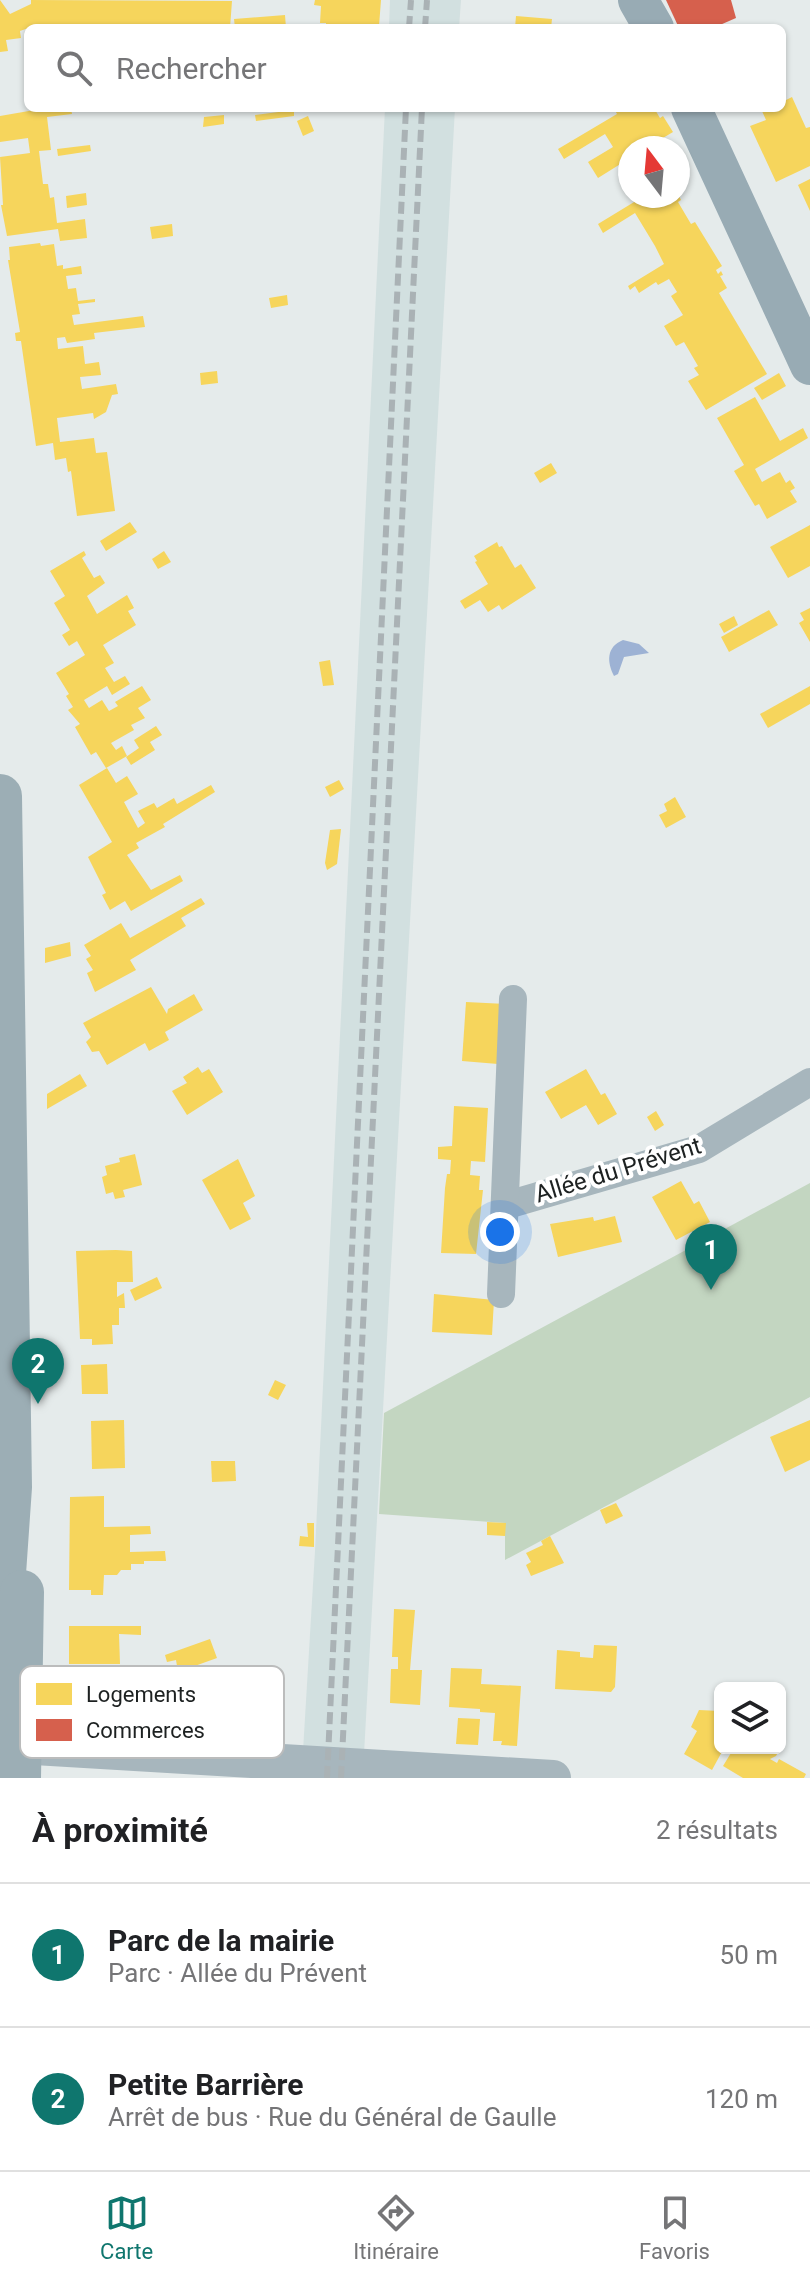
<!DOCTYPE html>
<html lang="fr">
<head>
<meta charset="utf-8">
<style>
  body { margin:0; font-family:Roboto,sans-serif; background:#f2f2f2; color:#202124 }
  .controls { position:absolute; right:24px; bottom:24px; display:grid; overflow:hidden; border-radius:12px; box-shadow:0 2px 6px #0004 }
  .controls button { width:72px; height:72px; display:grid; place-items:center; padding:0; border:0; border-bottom:2px solid #e0e0e0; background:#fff; color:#202124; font:40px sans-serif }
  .compass { position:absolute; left:618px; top:136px; width:72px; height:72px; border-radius:50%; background:#fff; box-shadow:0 2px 6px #0004; rotate:344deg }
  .you { position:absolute; left:500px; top:1232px; width:28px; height:28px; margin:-20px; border:6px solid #fff; border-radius:50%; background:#1a73e8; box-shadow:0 0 0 12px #1a73e833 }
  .badge { display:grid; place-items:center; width:52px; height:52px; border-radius:50%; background:#0f766e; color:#fff; font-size:26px; font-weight:700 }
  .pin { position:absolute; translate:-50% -66px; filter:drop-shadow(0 2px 4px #0008) }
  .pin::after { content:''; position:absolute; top:42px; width:28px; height:24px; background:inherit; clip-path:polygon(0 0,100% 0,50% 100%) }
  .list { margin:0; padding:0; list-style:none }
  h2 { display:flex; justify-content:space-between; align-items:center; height:104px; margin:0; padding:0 32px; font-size:34px }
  h2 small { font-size:26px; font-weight:400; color:#757577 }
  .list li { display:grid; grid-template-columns:52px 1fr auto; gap:24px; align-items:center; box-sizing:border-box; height:144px; padding:0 32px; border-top:2px solid #e0e0e0 }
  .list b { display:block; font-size:30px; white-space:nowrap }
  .list p { margin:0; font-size:26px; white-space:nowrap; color:#757577 }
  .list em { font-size:26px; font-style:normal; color:#757577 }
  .icon { flex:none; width:44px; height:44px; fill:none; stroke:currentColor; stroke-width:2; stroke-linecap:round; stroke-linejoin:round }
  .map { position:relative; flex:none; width:810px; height:1778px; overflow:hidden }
  .search { position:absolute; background:#fff; box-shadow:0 2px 6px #0004; left:24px; right:24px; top:24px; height:88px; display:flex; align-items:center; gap:20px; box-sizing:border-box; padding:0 28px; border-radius:12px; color:#757577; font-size:30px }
  .sheet { height:392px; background:#fff }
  nav { display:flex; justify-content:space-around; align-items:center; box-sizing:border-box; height:112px; border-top:2px solid #e0e0e0; background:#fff; font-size:22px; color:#757577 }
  nav a { display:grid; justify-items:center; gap:4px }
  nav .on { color:#0f766e }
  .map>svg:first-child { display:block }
  .built { fill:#d2e0e0 }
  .green { fill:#c3d6c1 }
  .water { fill:#9db2d4 }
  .homes { fill:#f6d55c }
  .shops { fill:#d6604d }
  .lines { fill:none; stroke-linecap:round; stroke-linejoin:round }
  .minor { stroke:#a7b6bd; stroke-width:28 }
  .tertiary { stroke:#a7b6bd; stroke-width:36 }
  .secondary { stroke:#98abb4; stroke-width:40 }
  .primary { stroke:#9caeb5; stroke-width:44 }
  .rail { stroke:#aab2b5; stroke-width:6; stroke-dasharray:12 6; stroke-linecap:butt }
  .labels { text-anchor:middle; stroke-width:8; stroke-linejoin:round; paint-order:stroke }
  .street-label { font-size:24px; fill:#1d2121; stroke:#fff }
  .key { fill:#fff; stroke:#bbbcbc; stroke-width:2 }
  .key-label { font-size:22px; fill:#1d2121 }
</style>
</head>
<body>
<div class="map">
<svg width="810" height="1778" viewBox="0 0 810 1778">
  <rect width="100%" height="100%" fill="#e5ebeb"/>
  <g class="built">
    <path d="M390,0H461L459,28H389Z"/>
    <path d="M385,108H455L364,1754L303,1751L315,1551Z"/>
  </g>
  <path class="green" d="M810,1183V1397L505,1560V1523L379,1514L384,1413Z"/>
  <path class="water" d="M623,640L639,644L649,653L624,657L618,674L614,676C607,662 606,647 623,640Z"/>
  <g class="homes">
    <path d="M0,0L10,14L31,4V0L232,1L230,28L34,26L20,31L21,38L6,40L8,51L0,52Z"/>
    <path d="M315,0H381L379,26L344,25V28H326V23H320L321,6L314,5Z"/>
    <path d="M285,15L286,28H235L234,19Z"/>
    <path d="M516,16L552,19L551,28H515Z"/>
    <path d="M792,97L806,128L810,127V166L776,182L750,126L766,120L762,111L769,108H782V102Z"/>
    <path d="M46,108H71L72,114L47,117L51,150L39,151L43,184H48L50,198L54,197L57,223L85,219L87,238L60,241L58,229L7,236L1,205H3L0,157L30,153L28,138L0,142V116Z"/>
    <path d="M614,108H654L660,118L663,116L673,132L646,148H630V158L598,178L588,162L613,147L605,134L564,159L558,149L617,114Z"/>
    <path d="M294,110V116L256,121L255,115Z"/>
    <path d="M224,115V124L203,127L204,117Z"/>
    <path d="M308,116L314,131L303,136L297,121Z"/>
    <path d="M90,145L91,151L58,156L57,149Z"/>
    <path d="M810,179V211L798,185Z"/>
    <path d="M86,193L87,205L67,208L66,196Z"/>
    <path d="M644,196H679L681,200L678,202L691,224L695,222L722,266L716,270L718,274L721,271L723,275L720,276L727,288L719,293L767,374L706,410L688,381L699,375L694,368L698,366L684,342L676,346L664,326L683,315L671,296L677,292L669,279L658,285L656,282L639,293L635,286L630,290L628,286L664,264L655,246L635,213L603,233L598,224Z"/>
    <path d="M172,224L173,236L152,239L150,227Z"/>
    <path d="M40,243L41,246L54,244L57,266L63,265V269L81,266L82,274L66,276L68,289L76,288L78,301L95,299V302L78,304L80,314L72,315L74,325L143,316L145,327L94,333L95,339L67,343L65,337L57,338L58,349L83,346L85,364L99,362L101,375L80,377L82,389L116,384L118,394L112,395L106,412L94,419L93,413L57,418L60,442L94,438L96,453L107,452L115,511L77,516L71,471L68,472L66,458L55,460L53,443L36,446L21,341H16L15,333L20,332L8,260H10L9,247Z"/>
    <path d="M287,295L288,305L271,308L269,298Z"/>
    <path d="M217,371L218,383L201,385L200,373Z"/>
    <path d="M779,373L786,386L762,400L754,388Z"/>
    <path d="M755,397L780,441L803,428L808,438L755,469L762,482L780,472L786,483L790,480L795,488L790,491L797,502L767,519L759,504L755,506L734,471L744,465L717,418Z"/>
    <path d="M551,463L557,473L540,483L534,473Z"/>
    <path d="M130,522L137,532L106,551L100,541Z"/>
    <path d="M810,525V566L788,578L770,547Z"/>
    <path d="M497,542L499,547L502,546L515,568L521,564L536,588L502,610L499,605L488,612L480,600L465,609L460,601L488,584L475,562L477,561L474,556Z"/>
    <path d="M84,551L86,555L82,558L94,578L100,575L105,583L87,596L97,614L127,595L134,608L128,611L136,625L103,645L114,663L105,668L114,682L125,676L130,684L112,695L107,686L84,700L89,708L102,700L109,711L118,706L115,702L142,686L151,700L138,708L145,718L131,725L134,730L111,743L116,750L122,746L127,756L106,768L96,752L91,755L75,727L80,724L68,710L73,707L66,696L69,694L56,673L85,655L77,641L69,646L62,635L70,630L54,603L65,596L50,571Z"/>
    <path d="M164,551L171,562L158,569L152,559Z"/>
    <path d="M810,608V642L799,623L804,620L800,613Z"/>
    <path d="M769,610L778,625L729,652L721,637Z"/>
    <path d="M734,616L738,625L724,633L719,624Z"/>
    <path d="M330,660L334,685L323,686L319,662Z"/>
    <path d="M810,686V704L768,728L760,714Z"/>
    <path d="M156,726L162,735L150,742L155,750L131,765L126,757L139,748L134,740Z"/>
    <path d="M107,768L116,783L127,776L138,794L124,802L138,828L145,823L138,811L154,803L157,808L174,798L177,804L211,785L215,792L163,824L165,827L136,843L139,848L127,855L151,890L180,875L183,881L131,911L125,901L110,910L102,895L106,893L88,857L112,842L79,785Z"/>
    <path d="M339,780L344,789L330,797L325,787Z"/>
    <path d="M675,797L686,817L666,828L659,815L667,811L664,804Z"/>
    <path d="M341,829L337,864L327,870L325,863L330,830Z"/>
    <path d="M201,898L205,904L181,918L186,926L130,960L136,970L95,992L87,973L93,970L86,959L91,956L84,945L121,923L130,938Z"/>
    <path d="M70,942L71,956L45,963V948Z"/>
    <path d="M151,987L167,1014L168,1009L194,994L203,1010L165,1032L169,1040L149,1051L145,1043L107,1065L99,1051L92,1052L86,1042L91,1037L83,1023Z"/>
    <path d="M466,1002L506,1004L498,1064L462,1061Z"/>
    <path d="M198,1067L202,1073L209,1069L223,1092L187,1115L172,1091L187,1083L183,1077Z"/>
    <path d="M586,1069L601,1095L605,1093L617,1114L598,1125L586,1105L561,1119L545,1092Z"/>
    <path d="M80,1074L87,1086L47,1109V1094Z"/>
    <path d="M454,1106L488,1108L485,1162L471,1161L470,1175L480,1176L479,1190H483L476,1254L441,1253L445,1188L447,1174H450L451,1160L438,1159V1147L452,1146Z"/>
    <path d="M656,1111L664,1125L655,1131L647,1117Z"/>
    <path d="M135,1154L142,1185L123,1190L125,1197L115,1199L113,1192L106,1194L102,1177L107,1175L105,1166L120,1162L119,1158Z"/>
    <path d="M238,1159L255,1196L243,1203L251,1219L230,1230L202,1180Z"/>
    <path d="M681,1181L694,1204L699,1201L710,1222L676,1240L652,1197Z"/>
    <path d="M615,1216L622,1242L558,1257L550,1224L593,1217L594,1221Z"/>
    <path d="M116,1250L132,1251L133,1282H117V1297L124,1293L125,1308H119V1325H112L113,1344L92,1345V1339H80L76,1251Z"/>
    <path d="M157,1277L162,1288L135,1301L130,1290Z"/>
    <path d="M434,1294L494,1300L492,1335L432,1332Z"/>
    <path d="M107,1364L108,1394H82L81,1365Z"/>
    <path d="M275,1380L286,1385L278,1400L268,1395Z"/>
    <path d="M124,1420L125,1468L92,1469L91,1421Z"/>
    <path d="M810,1420V1460L785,1472L770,1437Z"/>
    <path d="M211,1461H235L236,1481L212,1482Z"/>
    <path d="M104,1496V1527L150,1526L151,1534L130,1535V1552L165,1551L166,1561H144V1564H131V1570H121L117,1575H104L103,1595H91V1590H69L70,1497Z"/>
    <path d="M616,1503L623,1516L606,1524L600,1510Z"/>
    <path d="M487,1522L506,1523L505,1536L487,1535Z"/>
    <path d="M307,1523H314V1547L299,1546L300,1536L308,1537Z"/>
    <path d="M550,1536L564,1563L531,1576L526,1565L531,1562L526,1553L543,1545L541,1541Z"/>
    <path d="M394,1609L415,1610L410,1670H422L420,1705L390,1703L391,1669H398V1657H392Z"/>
    <path d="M69,1626H141V1635L119,1634L120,1664H69Z"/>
    <path d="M210,1639L217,1658L178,1672L176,1660L167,1662L165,1655Z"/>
    <path d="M594,1645L617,1646L615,1687L611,1692L555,1689L557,1650L580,1652V1657L593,1658Z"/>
    <path d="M451,1668L482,1669L481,1684L521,1686L517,1746L501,1745L502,1741H493L495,1713L480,1712V1709L449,1707Z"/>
    <path d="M699,1710L720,1711V1748H724L712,1770L684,1754L697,1731L691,1727Z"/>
    <path d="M458,1718L480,1719L478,1745L456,1744Z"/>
    <path d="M783,1732L785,1739L776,1756L770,1759L777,1763L779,1759L806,1774L804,1778H743L723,1766L734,1748H780V1733Z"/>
  </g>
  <path class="shops" d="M666,0H731L736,18L713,28H679Z"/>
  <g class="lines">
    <g class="minor">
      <path d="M507,1205L699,1149L810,1082"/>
      <path d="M501,1294L513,999"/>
    </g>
    <path class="tertiary" d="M0,1745L553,1778"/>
    <g class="secondary">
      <path d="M638,0L654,28"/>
      <path d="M691,108L810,365"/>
    </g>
    <g class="primary">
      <path d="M0,796L10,1487L0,1631"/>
      <path d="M19,1778L22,1592"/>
    </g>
    <g class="rail">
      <path d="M409,28L411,0"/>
      <path d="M425,28L427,0"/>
      <path d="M327,1778L406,108"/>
      <path d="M341,1778L422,108"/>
    </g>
  </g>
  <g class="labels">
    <g class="street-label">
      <text transform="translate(618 1170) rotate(-17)" y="8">Allée du Prévent</text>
    </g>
  </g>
  <rect x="20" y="1666" width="264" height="92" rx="12" class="key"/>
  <rect x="36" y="1683" width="36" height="22" fill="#f6d55c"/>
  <rect x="36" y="1719" width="36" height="22" fill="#d6604d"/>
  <g class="key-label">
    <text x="86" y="1702">Logements</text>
    <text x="86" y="1738">Commerces</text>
  </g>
</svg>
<div class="controls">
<button><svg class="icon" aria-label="layers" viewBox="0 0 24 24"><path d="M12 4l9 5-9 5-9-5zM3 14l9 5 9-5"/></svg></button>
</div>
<svg class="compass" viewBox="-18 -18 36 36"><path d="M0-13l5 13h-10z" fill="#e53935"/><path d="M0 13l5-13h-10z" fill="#757577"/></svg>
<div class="you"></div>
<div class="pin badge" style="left:711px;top:1290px">1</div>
<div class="pin badge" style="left:38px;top:1404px">2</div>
<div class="search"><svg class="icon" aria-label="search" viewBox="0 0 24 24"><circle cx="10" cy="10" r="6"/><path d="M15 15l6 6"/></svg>Rechercher</div>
</div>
<section class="sheet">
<h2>À proximité<small>2 résultats</small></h2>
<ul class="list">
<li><span class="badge">1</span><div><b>Parc de la mairie</b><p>Parc · Allée du Prévent</p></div><em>50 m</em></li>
<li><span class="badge">2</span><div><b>Petite Barrière</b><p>Arrêt de bus · Rue du Général de Gaulle</p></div><em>120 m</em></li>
</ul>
</section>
<nav>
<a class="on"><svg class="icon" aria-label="map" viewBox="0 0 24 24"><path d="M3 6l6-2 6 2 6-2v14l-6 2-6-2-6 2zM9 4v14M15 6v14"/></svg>Carte</a>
<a><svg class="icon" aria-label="directions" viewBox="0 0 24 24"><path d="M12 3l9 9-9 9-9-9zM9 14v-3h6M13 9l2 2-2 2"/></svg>Itinéraire</a>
<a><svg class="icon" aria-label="saved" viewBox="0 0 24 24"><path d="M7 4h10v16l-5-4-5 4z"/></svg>Favoris</a>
</nav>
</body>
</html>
